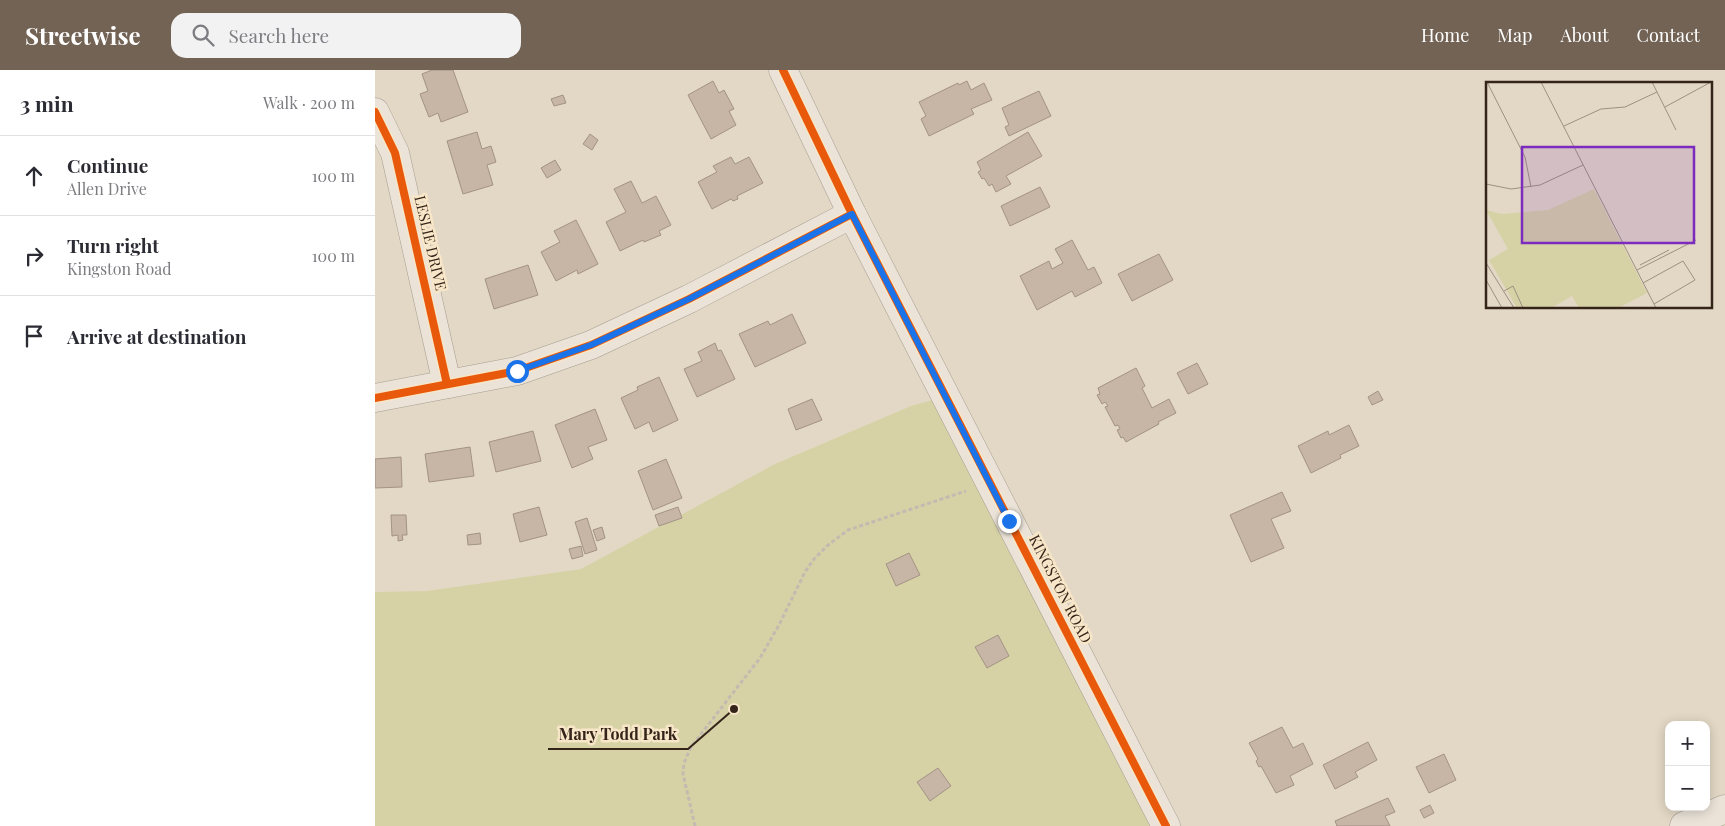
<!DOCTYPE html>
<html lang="en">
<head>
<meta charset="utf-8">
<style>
  body { margin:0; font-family:"Playfair Display",serif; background:#f2f2f3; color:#2b2b33 }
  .controls { position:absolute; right:15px; bottom:15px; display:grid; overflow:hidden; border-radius:10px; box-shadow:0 2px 12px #0003 }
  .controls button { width:45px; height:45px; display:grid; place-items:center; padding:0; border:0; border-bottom:1px solid #e1e1e2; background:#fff; color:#2b2b33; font:25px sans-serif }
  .stop { position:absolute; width:15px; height:15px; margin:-11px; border:4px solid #1a73e8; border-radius:50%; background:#fff }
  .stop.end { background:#1a73e8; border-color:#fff; box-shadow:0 1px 5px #0008 }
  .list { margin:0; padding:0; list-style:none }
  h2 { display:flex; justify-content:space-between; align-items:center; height:65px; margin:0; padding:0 20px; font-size:21px }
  h2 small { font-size:16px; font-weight:400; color:#7c7c81 }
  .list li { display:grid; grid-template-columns:32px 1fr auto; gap:15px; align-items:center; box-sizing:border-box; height:80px; padding:0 20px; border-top:1px solid #e1e1e2 }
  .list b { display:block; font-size:19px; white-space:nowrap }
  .list p { margin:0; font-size:16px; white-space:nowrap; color:#7c7c81 }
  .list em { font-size:16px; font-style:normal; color:#7c7c81 }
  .icon { flex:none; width:28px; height:28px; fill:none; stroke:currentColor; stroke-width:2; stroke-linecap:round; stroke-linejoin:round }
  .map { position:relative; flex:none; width:1350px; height:756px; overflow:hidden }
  header { display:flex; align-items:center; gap:30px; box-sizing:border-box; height:70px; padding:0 25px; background:#726355; color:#fff }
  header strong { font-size:24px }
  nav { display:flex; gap:28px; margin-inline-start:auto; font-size:18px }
  .search { width:350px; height:45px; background:#f2f2f3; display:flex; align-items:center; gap:12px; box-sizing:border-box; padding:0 18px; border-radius:15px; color:#7c7c81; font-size:19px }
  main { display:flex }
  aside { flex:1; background:#fff }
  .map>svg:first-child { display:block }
  .green { fill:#d6d2a6 }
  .building { fill:#c7b5a6; stroke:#a39385 }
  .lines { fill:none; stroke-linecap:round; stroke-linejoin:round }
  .minor-casing { stroke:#a79d90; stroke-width:29 }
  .path { stroke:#c3bab0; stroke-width:3; stroke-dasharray:4 2.5; stroke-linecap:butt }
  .minor { stroke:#ebe3d8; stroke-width:28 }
  .cycleway-casing { stroke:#f7e6c8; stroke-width:11 }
  .cycleway { stroke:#e8590c; stroke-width:8 }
  .route { stroke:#1a73e8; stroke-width:6 }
  .labels { text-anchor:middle; stroke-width:5; stroke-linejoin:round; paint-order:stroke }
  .street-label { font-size:15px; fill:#352419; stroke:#f7e6c8 }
  .inset-road { fill:none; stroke:#9d9080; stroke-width:1 }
  .view { fill:#7b2cbf; fill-opacity:0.15; stroke:#7b2cbf; stroke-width:2.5 }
  .inset-edge { fill:none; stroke:#352419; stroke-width:2.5 }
  .leader { fill:none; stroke:#352419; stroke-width:2 }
  .callout-dot { fill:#352419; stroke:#f7e6c8; stroke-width:2 }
  .callout-label { font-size:16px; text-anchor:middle; font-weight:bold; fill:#352419; stroke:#f7e6c8; stroke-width:5; stroke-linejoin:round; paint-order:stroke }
</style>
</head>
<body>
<header>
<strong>Streetwise</strong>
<div class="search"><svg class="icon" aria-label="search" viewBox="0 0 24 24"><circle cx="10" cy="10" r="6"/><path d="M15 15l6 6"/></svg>Search here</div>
<nav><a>Home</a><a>Map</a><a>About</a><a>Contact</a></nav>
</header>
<main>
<aside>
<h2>3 min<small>Walk · 200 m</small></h2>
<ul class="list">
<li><svg class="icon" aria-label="ahead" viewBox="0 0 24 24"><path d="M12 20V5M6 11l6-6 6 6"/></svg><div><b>Continue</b><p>Allen Drive</p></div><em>100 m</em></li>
<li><svg class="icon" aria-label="right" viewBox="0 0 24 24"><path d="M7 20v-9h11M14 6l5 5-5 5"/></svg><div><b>Turn right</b><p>Kingston Road</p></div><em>100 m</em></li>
<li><svg class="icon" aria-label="arrive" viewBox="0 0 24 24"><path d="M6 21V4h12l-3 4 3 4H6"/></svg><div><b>Arrive at destination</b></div></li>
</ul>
</aside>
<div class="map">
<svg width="1350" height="756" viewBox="0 0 1350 756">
  <rect width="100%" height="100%" fill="#e3d8c5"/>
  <path class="green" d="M561,329L777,756H0V522L52,521L206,499L400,394L536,336Z"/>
  <g class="building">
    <path d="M57,0H78L93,42L66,52L63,43L54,47L45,24L53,21L47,4Z"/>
    <path d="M338,11L344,23L349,20L359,39L354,41L361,55L336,69L313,25Z"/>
    <path d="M592,11L596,20L609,13L617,30L596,39L599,44L554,66L546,49L551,46L544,32L583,13L584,15Z"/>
    <path d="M664,21L676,46L634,66L630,57L634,55L627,38Z"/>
    <path d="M188,25L191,33L179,36L176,29Z"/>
    <path d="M102,62L107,79L116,76L121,92L112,95L118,115L88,124L72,71Z"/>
    <path d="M653,62L667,86L631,106L636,114L621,122L617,114L614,116L609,108L607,109L603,102L606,100L602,92Z"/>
    <path d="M215,64L223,70L217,80L208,74Z"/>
    <path d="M356,87L360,94L374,87L388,113L362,126L363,129L358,131L356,129L337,139L323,112L342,102L338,96Z"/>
    <path d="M180,90L186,100L172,108L166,98Z"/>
    <path d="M256,111L267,133L281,126L296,155L284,161L286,165L269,172L268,170L245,181L231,152L251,142L239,119Z"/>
    <path d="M665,117L675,137L635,156L626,136Z"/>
    <path d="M201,150L223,194L203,204L202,200L181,211L166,182L185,172L179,161Z"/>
    <path d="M697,170L713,200L719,197L727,213L700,227L697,221L662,240L645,206L674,191L677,199L688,193L680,179Z"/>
    <path d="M784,184L798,210L757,231L743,204Z"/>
    <path d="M153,195L163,225L119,239L110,209Z"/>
    <path d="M417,244L431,273L380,297L364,264L393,251L395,255Z"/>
    <path d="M340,273L343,281L346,280L360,309L322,327L309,299L327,291L323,282Z"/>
    <path d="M822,293L833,314L813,324L802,303Z"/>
    <path d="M761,298L770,316L767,318L777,338L794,329L801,343L783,352L784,354L751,372L748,367L746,368L742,360L745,359L743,355L740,356L730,337L733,336L730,332L727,334L722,325L725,324L723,318Z"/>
    <path d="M284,307L303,350L278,362L274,352L260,359L246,328L263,320L262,317Z"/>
    <path d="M1003,321L1008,330L997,335L993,327Z"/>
    <path d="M437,329L447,350L421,360L413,339Z"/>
    <path d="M220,339L232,370L213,377L218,389L197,398L180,355Z"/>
    <path d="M974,355L984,376L965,385L966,388L936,403L923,376L953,361L954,365Z"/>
    <path d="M158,361L166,391L121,402L114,372Z"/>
    <path d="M95,377L99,406L54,412L50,384Z"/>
    <path d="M26,387L27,417L0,418V389Z"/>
    <path d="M291,389L307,428L278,440L263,401Z"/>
    <path d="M907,422L916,441L896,449L909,478L876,492L855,445Z"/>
    <path d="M164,437L172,465L145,472L138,444Z"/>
    <path d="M303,437L307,448L284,456L280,445Z"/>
    <path d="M16,445H31L32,465H27L28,470L23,471V465L17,466Z"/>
    <path d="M212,448L222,480L210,484L200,452Z"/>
    <path d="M227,457L230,468L222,471L218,460Z"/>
    <path d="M105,463L106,474L93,475L92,465Z"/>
    <path d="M206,476L208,486L197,489L194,479Z"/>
    <path d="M534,483L545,505L521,516L511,494Z"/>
    <path d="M623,565L634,586L612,598L600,577Z"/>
    <path d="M907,657L918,678L928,673L938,694L915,706L919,715L901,723L886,696L884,697L881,691L883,689L874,673Z"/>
    <path d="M993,672L1002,690L980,702L983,707L960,719L948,695Z"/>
    <path d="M1069,684L1081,710L1054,723L1041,697Z"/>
    <path d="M563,698L576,716L555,731L542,712Z"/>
    <path d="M1013,728L1020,742L1010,746L1015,756H962L960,751Z"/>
    <path d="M1055,735L1059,743L1049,748L1045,740Z"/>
  </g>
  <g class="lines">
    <g class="minor-casing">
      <g id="minor">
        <path d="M408,0L477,144L791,756"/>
        <path d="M0,42L20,83L72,314"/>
        <path d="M0,328L142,301L216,275L314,229L477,144"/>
        <path d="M1309,756L1350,739"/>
      </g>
    </g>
    <path class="path" d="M320,756L308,704L309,693L316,677L385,588L404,555L430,502L439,489L452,476L473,460L591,421"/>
    <use href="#minor" class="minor"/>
    <g class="cycleway-casing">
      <g id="cycleway">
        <path d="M408,0L477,144L791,756"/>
        <path d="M0,42L20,83L72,314"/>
        <path d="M0,328L142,301L216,275L314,229L477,144"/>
      </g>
    </g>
    <use href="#cycleway" class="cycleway"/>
  </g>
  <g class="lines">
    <path class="route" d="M142,301L216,275L314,229L477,144L634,451"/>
  </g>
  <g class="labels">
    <g class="street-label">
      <text transform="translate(55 173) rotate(77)" y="5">LESLIE DRIVE</text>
      <text transform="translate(685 519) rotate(63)" y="5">KINGSTON ROAD</text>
    </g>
  </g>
  <g transform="translate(1111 12)">
    <rect width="226" height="226" fill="#e3d8c5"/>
    <path d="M108,107L161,211L132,226H93L86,214L65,226H31L3,178L22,167L0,128L16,132L62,128Z" fill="#d6d2a6"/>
    <path class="inset-road" d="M1,0L39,75L45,105M55,0L170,226M166,0L190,48M179,25L225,0M78,44L115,27L139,25L171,10M0,102L25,107L54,103L97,83M0,181L28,226M154,183L183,168M151,188L210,158M0,198L16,226M157,201L197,179L209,198L168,222M18,209L27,204L37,226"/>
    <path class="view" d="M36,65H208V161H36Z"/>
    <rect width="226" height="226" class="inset-edge"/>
  </g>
  <path class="leader" d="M359 639L313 679H173"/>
  <circle class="callout-dot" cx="359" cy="639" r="5"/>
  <g class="callout-label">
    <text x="243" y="670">Mary Todd Park</text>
  </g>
</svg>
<div class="controls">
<button>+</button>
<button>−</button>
</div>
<div class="stop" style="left:142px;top:301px"></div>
<div class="stop end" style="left:634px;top:451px"></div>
</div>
</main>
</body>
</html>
